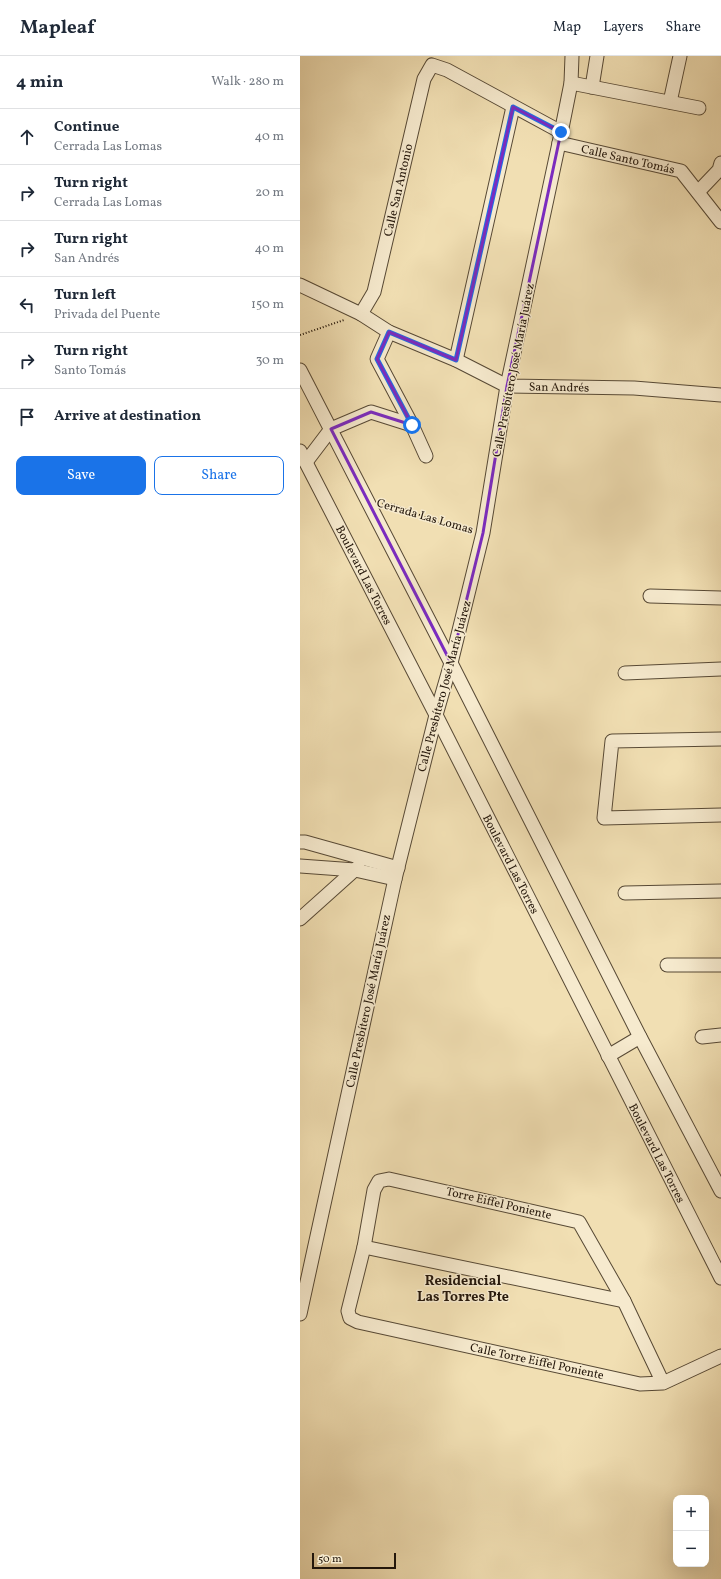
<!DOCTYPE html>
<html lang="en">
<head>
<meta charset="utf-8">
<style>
  body { margin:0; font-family:Vollkorn,serif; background:#f6f6f7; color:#1f2937 }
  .controls { position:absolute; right:12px; bottom:12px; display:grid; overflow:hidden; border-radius:8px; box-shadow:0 4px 16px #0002 }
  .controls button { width:36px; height:36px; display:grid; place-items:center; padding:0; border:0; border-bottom:1px solid #e0e1e3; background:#fff; color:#1f2937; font:20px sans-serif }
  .scale { position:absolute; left:12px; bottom:10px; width:84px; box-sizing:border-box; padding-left:4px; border:2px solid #24170b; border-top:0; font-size:11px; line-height:14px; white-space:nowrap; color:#24170b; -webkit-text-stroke:3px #f6eace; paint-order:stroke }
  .stop { position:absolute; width:12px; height:12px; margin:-9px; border:3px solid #1a73e8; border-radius:50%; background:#fff }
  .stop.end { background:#1a73e8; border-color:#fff; box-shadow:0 1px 4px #0008 }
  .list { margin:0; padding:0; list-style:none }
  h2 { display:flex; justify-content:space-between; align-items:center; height:52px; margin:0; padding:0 16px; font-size:17px }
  h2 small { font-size:13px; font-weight:400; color:#747a83 }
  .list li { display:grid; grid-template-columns:26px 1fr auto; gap:12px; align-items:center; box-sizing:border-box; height:56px; padding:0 16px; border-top:1px solid #e0e1e3 }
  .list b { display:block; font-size:15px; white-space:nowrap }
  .list p { margin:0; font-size:13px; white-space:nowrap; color:#747a83 }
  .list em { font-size:13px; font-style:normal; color:#747a83 }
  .actions { display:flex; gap:8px; padding:12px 16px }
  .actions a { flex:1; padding:9px 0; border:1px solid #1a73e8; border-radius:8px; text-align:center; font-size:14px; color:#1a73e8 }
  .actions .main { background:#1a73e8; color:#fff }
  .icon { flex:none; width:22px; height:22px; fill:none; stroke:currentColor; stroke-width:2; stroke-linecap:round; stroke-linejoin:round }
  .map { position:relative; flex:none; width:421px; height:1523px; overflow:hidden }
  header { display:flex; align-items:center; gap:24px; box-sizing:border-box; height:56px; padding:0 20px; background:#fff; border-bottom:1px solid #e0e1e3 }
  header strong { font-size:19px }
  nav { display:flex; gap:22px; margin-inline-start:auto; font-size:14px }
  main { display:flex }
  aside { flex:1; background:#fff }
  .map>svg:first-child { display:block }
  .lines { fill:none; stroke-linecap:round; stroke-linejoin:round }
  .minor-casing { stroke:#574935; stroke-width:15 }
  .path { stroke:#24170b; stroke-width:2; stroke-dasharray:1 2; stroke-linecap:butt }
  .minor { stroke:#f6eace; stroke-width:13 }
  .route { stroke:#1a73e8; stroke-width:5 }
  .marked { fill:none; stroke:#7b2cbf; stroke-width:3; stroke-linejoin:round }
  .labels { text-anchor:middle; stroke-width:3; stroke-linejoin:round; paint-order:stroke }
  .street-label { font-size:12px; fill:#24170b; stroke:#f6eace }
  .quarter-label { font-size:14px; font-weight:bold; fill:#24170b; stroke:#f6eace }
</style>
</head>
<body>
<header>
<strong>Mapleaf</strong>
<nav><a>Map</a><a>Layers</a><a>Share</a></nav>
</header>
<main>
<aside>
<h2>4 min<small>Walk · 280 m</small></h2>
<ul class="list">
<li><svg class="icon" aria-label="ahead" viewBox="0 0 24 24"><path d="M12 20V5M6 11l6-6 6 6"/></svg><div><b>Continue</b><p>Cerrada Las Lomas</p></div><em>40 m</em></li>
<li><svg class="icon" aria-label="right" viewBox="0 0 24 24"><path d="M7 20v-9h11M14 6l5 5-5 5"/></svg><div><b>Turn right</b><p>Cerrada Las Lomas</p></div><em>20 m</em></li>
<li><svg class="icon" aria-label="right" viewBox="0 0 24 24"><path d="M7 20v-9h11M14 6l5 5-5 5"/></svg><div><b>Turn right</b><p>San Andrés</p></div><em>40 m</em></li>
<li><svg class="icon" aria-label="left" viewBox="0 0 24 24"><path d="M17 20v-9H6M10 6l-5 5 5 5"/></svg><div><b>Turn left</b><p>Privada del Puente</p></div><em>150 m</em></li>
<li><svg class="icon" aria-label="right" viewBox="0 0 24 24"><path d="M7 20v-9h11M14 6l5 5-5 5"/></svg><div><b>Turn right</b><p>Santo Tomás</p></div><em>30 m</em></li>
<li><svg class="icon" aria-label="arrive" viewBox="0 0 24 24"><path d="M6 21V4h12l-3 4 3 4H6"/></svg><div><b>Arrive at destination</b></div></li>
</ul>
<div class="actions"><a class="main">Save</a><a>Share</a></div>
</aside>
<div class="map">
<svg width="421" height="1523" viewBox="0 0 421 1523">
  <rect width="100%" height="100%" fill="#f1dfb3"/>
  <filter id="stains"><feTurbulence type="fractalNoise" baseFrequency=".005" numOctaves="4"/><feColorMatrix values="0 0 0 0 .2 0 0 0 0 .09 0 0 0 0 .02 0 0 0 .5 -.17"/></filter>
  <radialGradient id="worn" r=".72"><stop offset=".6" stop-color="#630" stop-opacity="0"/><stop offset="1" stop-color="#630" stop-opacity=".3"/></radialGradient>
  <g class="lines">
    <g class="minor-casing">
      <g id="minor">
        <path d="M271,27L399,52"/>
        <path d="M292,31L297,0"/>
        <path d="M370,46L380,0"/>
        <path d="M259,87L381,115L421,166"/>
        <path d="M398,136L419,114L421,107"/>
        <path d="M0,229L61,258L89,276L156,304L207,330L334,332L421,339"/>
        <path d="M61,258L74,236L124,23L132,9L147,14L261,76"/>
        <path d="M89,276L77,303L112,369L126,400"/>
        <path d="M156,304L213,51"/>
        <path d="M0,314L151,607L340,981L421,1135"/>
        <path d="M0,395L136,659L421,1222"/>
        <path d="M6,406L31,373L71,356L112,369"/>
        <path d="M350,540L421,542"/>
        <path d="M325,617L421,613"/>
        <path d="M421,683L312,685L304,762L421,759"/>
        <path d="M0,786H5L98,812"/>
        <path d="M0,810L55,814L95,823"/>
        <path d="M325,837L421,835"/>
        <path d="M0,863L58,811"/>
        <path d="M367,909H421"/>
        <path d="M402,981L421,979"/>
        <path d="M308,1000L340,981"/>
        <path d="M64,1191L324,1245"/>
        <path d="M0,1258L95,823L136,659L151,607L183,477L207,330L259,87L271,27L272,0"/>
        <path d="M363,1327L324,1245L279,1166L89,1123L79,1125L74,1134L64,1191L48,1255L50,1262L58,1266L340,1328L363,1327L421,1300"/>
      </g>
    </g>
    <g class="path">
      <path d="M0,279L44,264"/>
      <path d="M82,447L95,449L142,468L173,474"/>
    </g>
    <use href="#minor" class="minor"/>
  </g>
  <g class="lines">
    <path class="route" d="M112,369L77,303L89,276L156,304L213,51L261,76"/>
  </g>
  <path class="marked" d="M213,51L261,76L207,330L183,477L151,607L31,373L71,356L112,369L77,303L89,276L156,304Z"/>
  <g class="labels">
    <g class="street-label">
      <text transform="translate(328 103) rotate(13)" y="4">Calle Santo Tomás</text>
      <text transform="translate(98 134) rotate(-77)" y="4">Calle San Antonio</text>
      <text transform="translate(213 314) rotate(-79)" y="4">Calle Presbítero José María Juárez</text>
      <text transform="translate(259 331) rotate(1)" y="4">San Andrés</text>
      <text transform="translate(125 460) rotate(16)" y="4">Cerrada Las Lomas</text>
      <text transform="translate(64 519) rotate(63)" y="4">Boulevard Las Torres</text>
      <text transform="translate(144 630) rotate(-75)" y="4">Calle Presbítero José María Juárez</text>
      <text transform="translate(211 808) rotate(63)" y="4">Boulevard Las Torres</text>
      <text transform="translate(68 945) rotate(-78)" y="4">Calle Presbítero José María Juárez</text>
      <text transform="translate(357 1097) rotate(63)" y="4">Boulevard Las Torres</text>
      <text transform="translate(199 1147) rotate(13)" y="4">Torre Eiffel Poniente</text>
      <text transform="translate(237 1305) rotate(12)" y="4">Calle Torre Eiffel Poniente</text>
    </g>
    <g class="quarter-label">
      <text x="163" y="1229">Residencial<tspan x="163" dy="16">Las Torres Pte</tspan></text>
    </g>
  </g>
  <rect width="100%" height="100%" filter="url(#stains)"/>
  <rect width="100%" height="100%" fill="url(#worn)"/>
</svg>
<div class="controls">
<button>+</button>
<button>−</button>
</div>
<div class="scale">50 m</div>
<div class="stop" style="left:112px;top:369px"></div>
<div class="stop end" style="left:261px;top:76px"></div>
</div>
</main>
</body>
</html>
